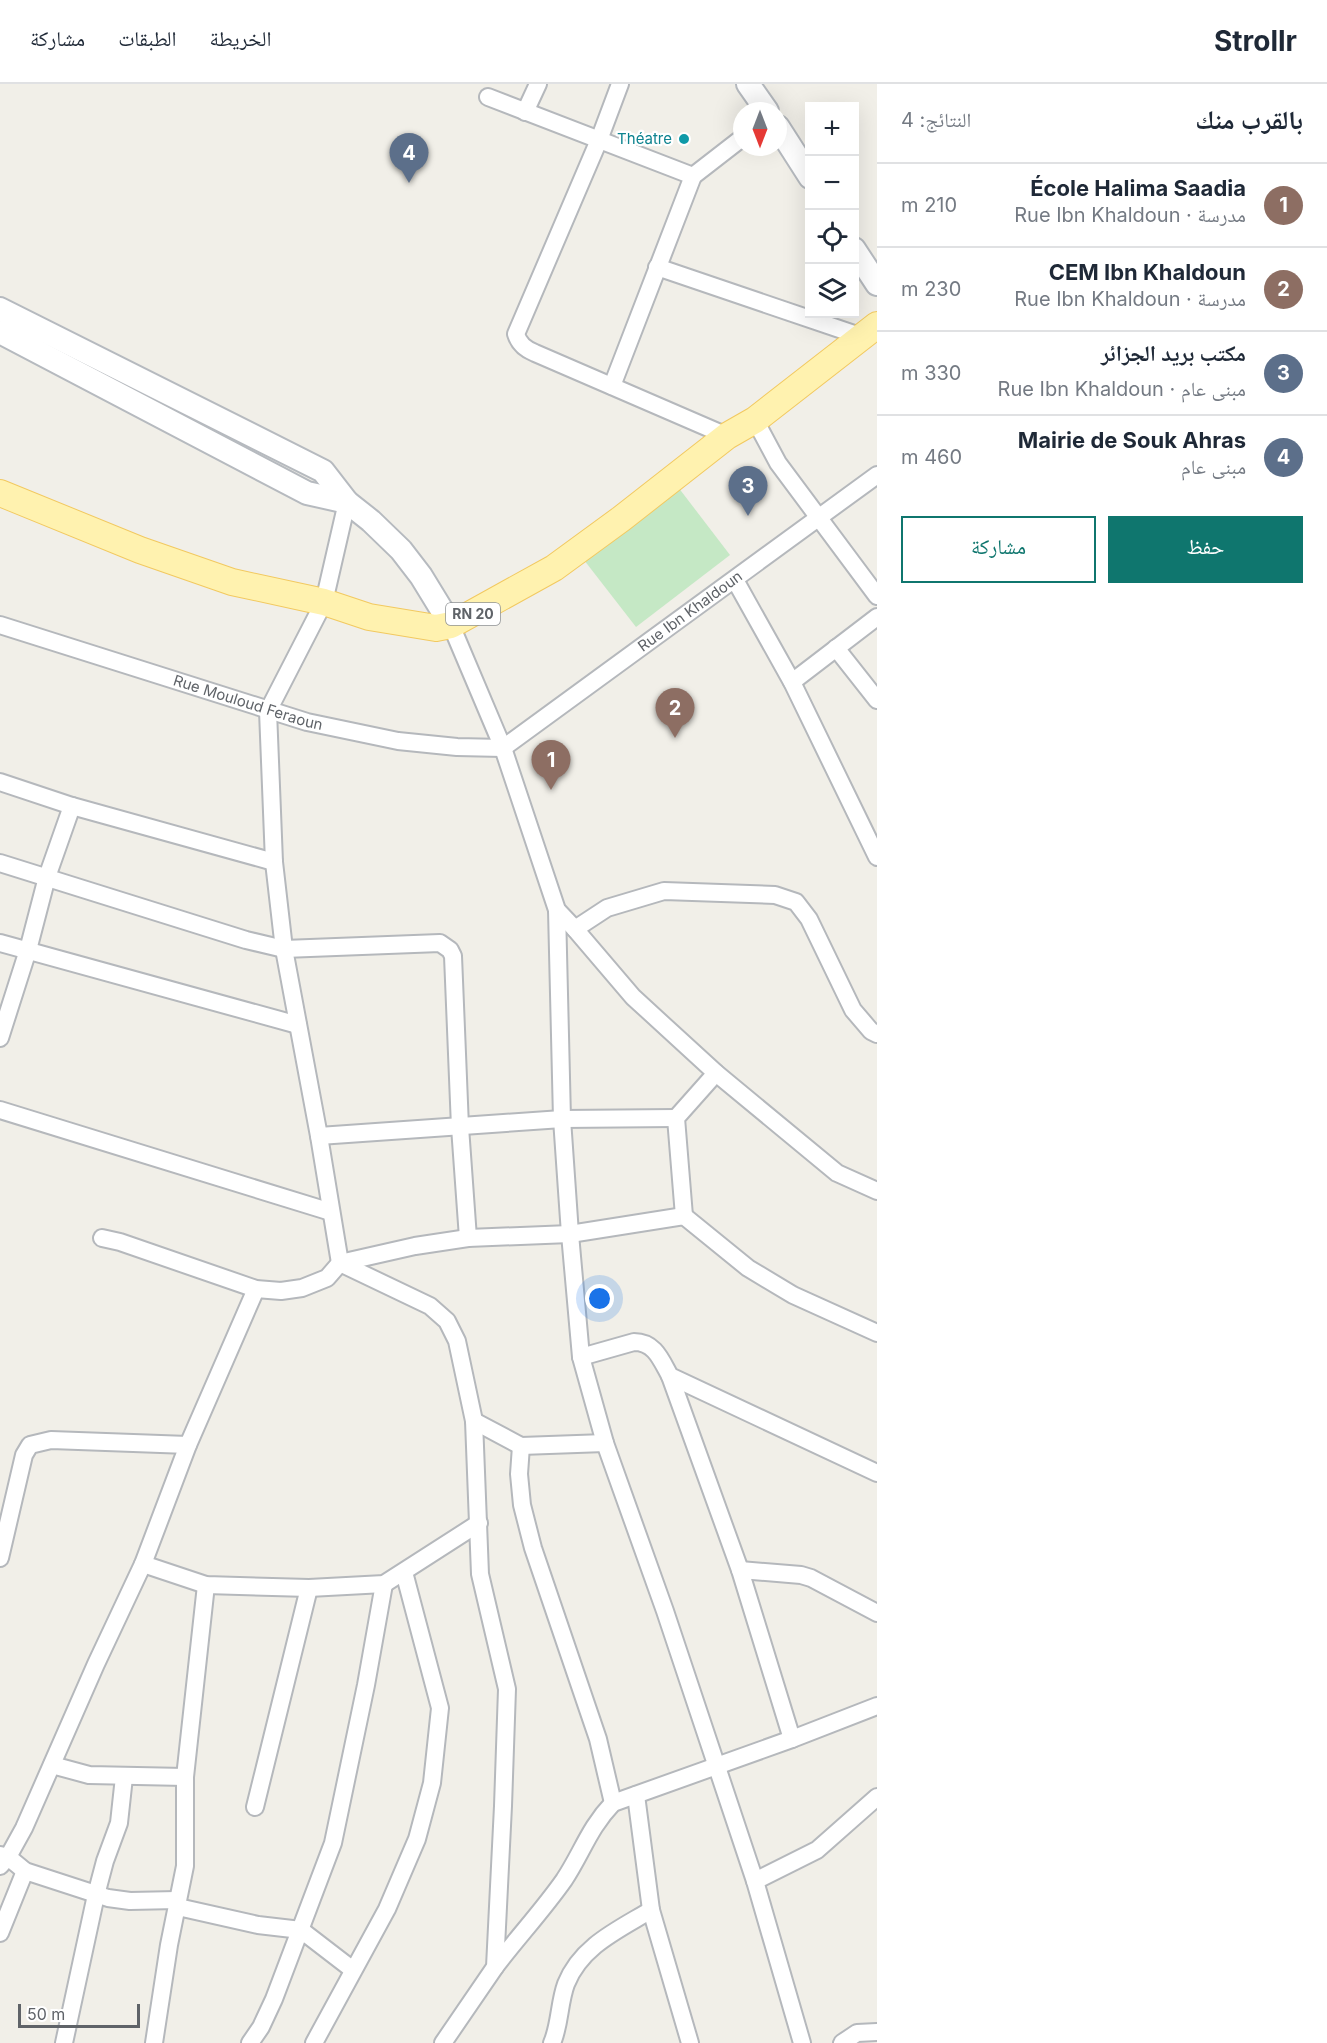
<!DOCTYPE html>
<html lang="ar">
<head>
<meta charset="utf-8">
<style>
  body { margin:0; font-family:Inter,"Noto Naskh Arabic",sans-serif; background:#f2f2f3; color:#1f2937; direction:rtl }
  .controls { position:absolute; right:18px; top:18px; display:grid; overflow:hidden; border-radius:0px; box-shadow:0 6px 24px #0002 }
  .controls button { width:54px; height:54px; display:grid; place-items:center; padding:0; border:0; border-bottom:2px solid #e0e1e3; background:#fff; color:#1f2937; font:30px sans-serif }
  .compass { position:absolute; left:733px; top:18px; width:54px; height:54px; border-radius:50%; background:#fff; box-shadow:0 6px 24px #0002; rotate:180deg }
  .scale { position:absolute; left:18px; bottom:15px; width:122px; box-sizing:border-box; padding-left:6px; border:3px solid #5f6368; border-top:0; font-size:16px; line-height:21px; white-space:nowrap; color:#5f6368; -webkit-text-stroke:4px #fff; paint-order:stroke }
  .you { position:absolute; left:600px; top:1215px; width:21px; height:21px; margin:-15px; border:4px solid #fff; border-radius:50%; background:#1a73e8; box-shadow:0 0 0 9px #1a73e833 }
  .badge { display:grid; place-items:center; width:39px; height:39px; border-radius:50%; background:#0f766e; color:#fff; font-size:20px; font-weight:700 }
  .pin { position:absolute; translate:-50% -50px; filter:drop-shadow(0 2px 3px #0008) }
  .pin::after { content:''; position:absolute; top:32px; width:21px; height:18px; background:inherit; clip-path:polygon(0 0,100% 0,50% 100%) }
  .list { margin:0; padding:0; list-style:none }
  h2 { display:flex; justify-content:space-between; align-items:center; height:78px; margin:0; padding:0 24px; font-size:26px }
  h2 small { font-size:20px; font-weight:400; color:#747a83 }
  .list li { display:grid; grid-template-columns:39px 1fr auto; gap:18px; align-items:center; box-sizing:border-box; height:84px; padding:0 24px; border-top:2px solid #e0e1e3 }
  .list b { display:block; font-size:22px; white-space:nowrap }
  .list p { margin:0; font-size:20px; white-space:nowrap; color:#747a83 }
  .list em { font-size:20px; font-style:normal; color:#747a83 }
  .actions { display:flex; gap:12px; padding:18px 24px }
  .actions a { flex:1; padding:14px 0; border:2px solid #0f766e; border-radius:0px; text-align:center; font-size:21px; color:#0f766e }
  .actions .main { background:#0f766e; color:#fff }
  .icon { flex:none; width:33px; height:33px; fill:none; stroke:currentColor; stroke-width:2; stroke-linecap:round; stroke-linejoin:round }
  .map { position:relative; flex:none; width:877px; height:1959px; overflow:hidden; direction:ltr }
  header { display:flex; align-items:center; gap:36px; box-sizing:border-box; height:84px; padding:0 30px; background:#fff; border-bottom:2px solid #e0e1e3 }
  header strong { font-size:28px }
  nav { display:flex; gap:33px; margin-inline-start:auto; font-size:21px }
  main { display:flex }
  aside { flex:1; background:#fff }
  .map>svg:first-child { display:block }
  .green { fill:#c5e8c5 }
  .lines { fill:none; stroke-linecap:round; stroke-linejoin:round }
  .street-casing { stroke:#b5b8bc; stroke-width:20 }
  .secondary-casing { stroke:#b6babf; stroke-width:26 }
  .primary-casing { stroke:#f2c960; stroke-width:28 }
  .street { stroke:#fff; stroke-width:16 }
  .secondary { stroke:#fff; stroke-width:22 }
  .primary { stroke:#fff2af; stroke-width:26 }
  .culture-dot { fill:#0f9aa8; stroke:#fff; stroke-width:2 }
  .labels { text-anchor:middle; stroke-width:4.5; stroke-linejoin:round; paint-order:stroke }
  .shield { fill:#fff; stroke:#8f9295; stroke-width:1.5 }
  .shield-label { font-size:14px; font-weight:bold; fill:#5f6368 }
  .culture-label { font-size:15px; fill:#0d838f; stroke:#fff; text-anchor:end }
  .street-label { font-size:15px; fill:#5f6368; stroke:#fff }
</style>
</head>
<body>
<header>
<strong>Strollr</strong>
<nav><a>الخريطة</a><a>الطبقات</a><a>مشاركة</a></nav>
</header>
<main>
<aside>
<h2>بالقرب منك<small>النتائج: 4</small></h2>
<ul class="list">
<li><span class="badge" style="background:#8d6e63">1</span><div><b>École Halima Saadia</b><p>مدرسة · Rue Ibn Khaldoun</p></div><em>210 m</em></li>
<li><span class="badge" style="background:#8d6e63">2</span><div><b>CEM Ibn Khaldoun</b><p>مدرسة · Rue Ibn Khaldoun</p></div><em>230 m</em></li>
<li><span class="badge" style="background:#5c6f8a">3</span><div><b>مكتب بريد الجزائر</b><p>مبنى عام · Rue Ibn Khaldoun</p></div><em>330 m</em></li>
<li><span class="badge" style="background:#5c6f8a">4</span><div><b>Mairie de Souk Ahras</b><p>مبنى عام</p></div><em>460 m</em></li>
</ul>
<div class="actions"><a class="main">حفظ</a><a>مشاركة</a></div>
</aside>
<div class="map">
<svg width="877" height="1959" viewBox="0 0 877 1959">
  <rect width="100%" height="100%" fill="#f1efe8"/>
  <path class="green" d="M678,403L730,471L636,543L584,476Z"/>
  <g class="lines">
    <g class="street-casing">
      <g id="street">
        <path d="M620,0L599,56L516,250C519,260 525,265 535,269L727,352"/>
        <path d="M488,13L693,92L612,302"/>
        <path d="M525,28L538,0"/>
        <path d="M693,92L742,54"/>
        <path d="M657,183L860,252"/>
        <path d="M755,336L778,379L877,512"/>
        <path d="M347,418L324,518L268,627L274,778L284,865L319,1052L340,1179L430,1222L447,1237L457,1257L474,1337L480,1490L507,1605L503,1722L495,1883L443,1959"/>
        <path d="M735,496L792,598L877,773"/>
        <path id="s1" d="M0,541L307,638L398,657L457,663L503,664L877,391"/>
        <path d="M451,541L503,664L557,826L575,845L633,913L716,989L837,1089L877,1107"/>
        <path d="M836,564L877,616"/>
        <path d="M792,598L877,533"/>
        <path d="M0,698L72,722L274,778"/>
        <path d="M0,779L246,856L284,865L440,859L450,866L453,872L460,1043L468,1154"/>
        <path d="M557,826L562,1035L570,1150L581,1273L605,1359L665,1527L755,1797L802,1959"/>
        <path d="M575,845L607,824L664,807L775,811L796,818L809,835L853,926L871,947L877,950"/>
        <path d="M0,859L298,941"/>
        <path d="M0,954L28,866L47,793L72,722"/>
        <path d="M0,1026L331,1128"/>
        <path d="M319,1052L562,1035L676,1034"/>
        <path d="M684,1132L676,1034L716,989"/>
        <path d="M102,1154L120,1158L256,1205L281,1207L302,1204L327,1194L340,1179L415,1162L468,1154L570,1150L684,1132L748,1184L793,1211L877,1249"/>
        <path d="M581,1273L634,1258C655,1258 661,1276 670,1292L877,1389"/>
        <path d="M670,1292L740,1486L792,1655"/>
        <path d="M474,1337L521,1362L605,1359"/>
        <path d="M521,1362L519,1390L522,1421L533,1464L598,1655L613,1719"/>
        <path d="M0,1474L24,1371L30,1361L51,1356L188,1361"/>
        <path d="M143,1480L206,1501L309,1504L384,1500L479,1439"/>
        <path d="M740,1486L801,1491L811,1494L877,1529"/>
        <path d="M52,1681L89,1691L185,1693"/>
        <path d="M636,1711L651,1826L690,1959"/>
        <path d="M255,1723L309,1504"/>
        <path d="M0,1771L8,1773L25,1787L108,1814L130,1817L177,1816L178,1823L258,1841L301,1846L353,1886"/>
        <path d="M0,1782L8,1773L24,1744L96,1580L143,1480L188,1361L256,1205"/>
        <path d="M755,1797L817,1766L877,1713"/>
        <path d="M0,1849L25,1787"/>
        <path d="M495,1883C517,1854 543,1826 564,1796C582,1769 589,1744 613,1719L792,1655L877,1622"/>
        <path d="M64,1959L96,1811L105,1777L119,1739L124,1693"/>
        <path d="M154,1959L169,1861L185,1782V1693L206,1501"/>
        <path d="M250,1959L261,1943L274,1915L333,1759L366,1601L384,1500"/>
        <path d="M314,1959L387,1825L417,1755L432,1699L440,1624L404,1488"/>
        <path d="M552,1959C560,1941 559,1919 566,1900C581,1862 618,1846 651,1826"/>
        <path d="M842,1959L857,1949L877,1948"/>
      </g>
    </g>
    <g class="secondary-casing">
      <g id="secondary">
        <path d="M748,0L767,27"/>
        <path d="M778,43L810,93"/>
        <path d="M854,165L877,200"/>
        <path d="M0,225L323,387L347,418L371,437L401,466L421,492L451,541"/>
        <path d="M0,248L307,409L347,418"/>
      </g>
    </g>
    <g class="primary-casing">
      <path id="primary" d="M0,409L140,466L232,498L324,518L369,533L436,544L451,541L554,484L621,435L727,352L755,336L877,241"/>
    </g>
    <use href="#street" class="street"/>
    <use href="#secondary" class="secondary"/>
    <use href="#primary" class="primary"/>
  </g>
  <circle class="culture-dot" cx="684" cy="55" r="6"/>
  <g class="labels">
    <rect class="shield" x="446" y="519" width="54" height="22" rx="4.5"/>
    <g class="shield-label">
      <text x="473" y="535">RN 20</text>
    </g>
    <g class="culture-label">
      <text x="672" y="60">Théatre</text>
    </g>
    <g class="street-label">
      <text dy="5" stroke="none"><textPath href="#s1" startOffset="752">Rue Ibn Khaldoun</textPath></text>
      <text dy="5" stroke="none"><textPath href="#s1" startOffset="260">Rue Mouloud Feraoun</textPath></text>
    </g>
  </g>
</svg>
<div class="controls">
<button>+</button>
<button>−</button>
<button><svg class="icon" aria-label="locate" viewBox="0 0 24 24"><circle cx="12" cy="12" r="6"/><path d="M12 2v4M12 18v4M2 12h4M18 12h4"/></svg></button>
<button><svg class="icon" aria-label="layers" viewBox="0 0 24 24"><path d="M12 4l9 5-9 5-9-5zM3 14l9 5 9-5"/></svg></button>
</div>
<svg class="compass" viewBox="-18 -18 36 36"><path d="M0-13l5 13h-10z" fill="#e53935"/><path d="M0 13l5-13h-10z" fill="#747a83"/></svg>
<div class="scale">50 m</div>
<div class="you"></div>
<div class="pin badge" style="left:551px;top:706px;background:#8d6e63">1</div>
<div class="pin badge" style="left:675px;top:654px;background:#8d6e63">2</div>
<div class="pin badge" style="left:748px;top:432px;background:#5c6f8a">3</div>
<div class="pin badge" style="left:409px;top:99px;background:#5c6f8a">4</div>
</div>
</main>
</body>
</html>
